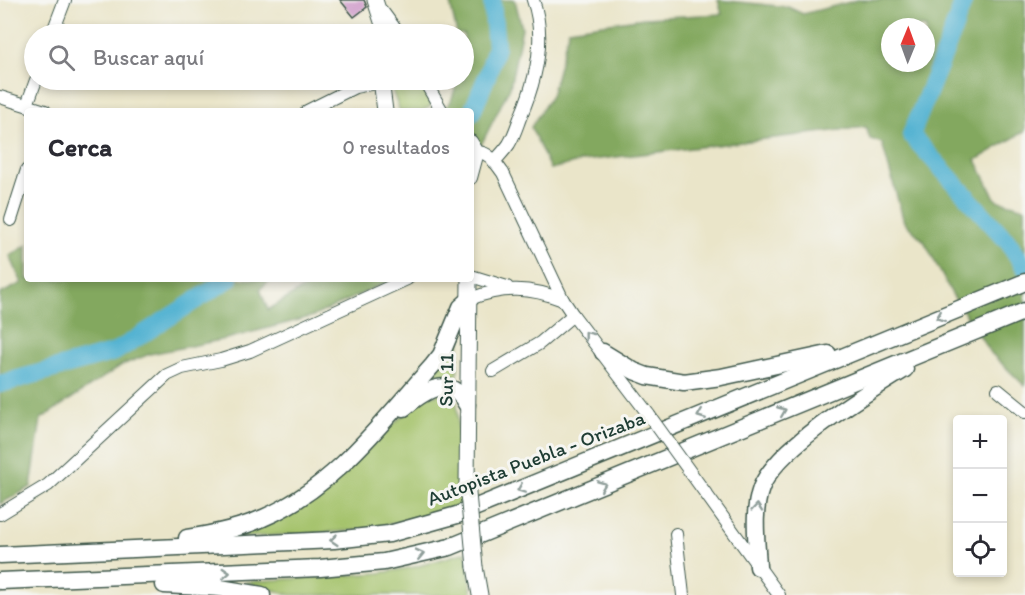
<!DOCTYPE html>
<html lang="es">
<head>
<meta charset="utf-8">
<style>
  body { margin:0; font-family:Itim,sans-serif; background:#f7f7f7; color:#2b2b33 }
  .controls { position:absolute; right:18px; bottom:18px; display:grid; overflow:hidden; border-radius:6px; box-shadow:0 3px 9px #0003 }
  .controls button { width:54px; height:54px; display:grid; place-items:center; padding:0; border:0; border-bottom:2px solid #e1e1e2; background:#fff; color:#2b2b33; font:30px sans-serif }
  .compass { position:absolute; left:881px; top:18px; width:54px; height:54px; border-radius:50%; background:#fff; box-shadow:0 3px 9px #0003; rotate:1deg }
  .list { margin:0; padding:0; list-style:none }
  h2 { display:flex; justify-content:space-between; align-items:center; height:78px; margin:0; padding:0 24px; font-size:26px }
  h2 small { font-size:20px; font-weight:400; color:#7c7c81 }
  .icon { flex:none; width:33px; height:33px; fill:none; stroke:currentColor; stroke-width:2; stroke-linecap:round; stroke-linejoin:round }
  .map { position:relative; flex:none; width:1025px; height:595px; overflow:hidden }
  .search { position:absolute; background:#fff; box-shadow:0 3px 9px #0003; left:24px; top:24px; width:450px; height:66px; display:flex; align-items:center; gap:15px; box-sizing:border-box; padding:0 21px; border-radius:33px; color:#7c7c81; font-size:22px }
  .panel { position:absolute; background:#fff; box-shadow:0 3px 9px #0003; left:24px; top:108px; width:450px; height:174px; border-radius:6px }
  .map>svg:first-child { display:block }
  .green { fill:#a4c26a; stroke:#62804f; stroke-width:1.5 }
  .forest { fill:#83a85e; stroke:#517249; stroke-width:1.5; fill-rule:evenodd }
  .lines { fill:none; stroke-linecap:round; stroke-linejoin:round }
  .river { stroke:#54b3d2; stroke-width:18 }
  .building { fill:#ca90c5 }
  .minor-casing { stroke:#3d564a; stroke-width:14 }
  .major-casing { stroke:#3d564a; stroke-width:17 }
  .highway-casing { stroke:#3d564a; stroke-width:19 }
  .minor { stroke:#fff; stroke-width:12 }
  .major { stroke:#fff; stroke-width:15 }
  .highway { stroke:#fff; stroke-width:16 }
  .minor-bridge-casing { stroke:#3d564a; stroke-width:14; stroke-linecap:butt }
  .major-bridge-casing { stroke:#3d564a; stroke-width:17; stroke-linecap:butt }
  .minor-bridge { stroke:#fff; stroke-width:12 }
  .major-bridge { stroke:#fff; stroke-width:15 }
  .oneway { stroke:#8f9e9a }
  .labels { text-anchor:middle; stroke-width:6; stroke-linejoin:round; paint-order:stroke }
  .street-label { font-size:20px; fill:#1f3d34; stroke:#f6f6f2 }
</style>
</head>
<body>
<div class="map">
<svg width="1025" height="595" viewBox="0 0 1025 595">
  <rect width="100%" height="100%" fill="#f6f6f2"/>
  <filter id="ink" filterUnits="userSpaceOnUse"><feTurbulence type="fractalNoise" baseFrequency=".0167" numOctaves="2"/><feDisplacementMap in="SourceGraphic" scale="12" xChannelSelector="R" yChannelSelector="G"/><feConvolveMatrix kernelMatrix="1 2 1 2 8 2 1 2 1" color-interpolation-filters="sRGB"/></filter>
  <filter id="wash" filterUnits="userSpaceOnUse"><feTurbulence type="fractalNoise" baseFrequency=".008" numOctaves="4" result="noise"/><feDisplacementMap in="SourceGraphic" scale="24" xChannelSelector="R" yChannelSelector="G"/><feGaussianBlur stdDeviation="1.35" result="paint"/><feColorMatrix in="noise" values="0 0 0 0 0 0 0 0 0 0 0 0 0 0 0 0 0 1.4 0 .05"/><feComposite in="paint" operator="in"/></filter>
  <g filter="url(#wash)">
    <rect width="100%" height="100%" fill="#eae5c9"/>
    <g class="green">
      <path d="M392,80H420L431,98L430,107L421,111H400L391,87Z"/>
      <path d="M461,319L457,382C441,377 431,381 417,390Z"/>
      <path d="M447,392L457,403L462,507L365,530L214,539L340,475L400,418L425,397Z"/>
      <path d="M466,552L472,595H291L245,582L380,573L415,567Z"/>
    </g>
    <g class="forest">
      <path d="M451,0H515L522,28L510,87L471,165V111H443L451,101L458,80H464V34H457L451,7Z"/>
      <path d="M718,0L788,7L803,14L858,0H1025V131L976,160L996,200L1025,208V386L991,353L952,294L924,241L904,222L882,143L870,139L866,127L583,161L550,169L531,127L551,96L569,29L644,18L722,14ZM890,27H926V63H890Z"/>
      <path d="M27,245V279H272L260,289L268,310L318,279H393L314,316L226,339L150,354L122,365L41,419L31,487L0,504V294L22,283L10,256Z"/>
    </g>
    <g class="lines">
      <g class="river">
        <path d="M964,0L948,44L911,135L1009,243L1025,268"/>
        <path d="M471,114L488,74L496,47L492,0"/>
        <path d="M0,384L115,352L229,279"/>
      </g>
    </g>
    <g id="blocks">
      <path class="building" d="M340,0H364L367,7L354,17Z"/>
    </g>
  </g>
  <g filter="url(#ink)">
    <use href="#blocks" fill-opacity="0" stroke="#3d564a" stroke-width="1.5"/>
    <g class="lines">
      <g class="minor-casing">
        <g id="minor">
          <path d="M382,11L399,34"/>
          <path d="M52,34L65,0"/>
          <path d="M424,80L442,111"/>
          <path d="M0,97L45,111"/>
          <path d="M27,105L36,80"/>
          <path d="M307,111L355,87L381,82"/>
          <path d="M471,141L478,152C491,153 496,164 503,173L563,300L573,315L649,415"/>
          <path d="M494,162C499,156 505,150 509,144C514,136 517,126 520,118C536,81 547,39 533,0"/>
          <path d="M471,178L478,152"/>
          <path d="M11,220L27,170"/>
          <path d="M471,276L507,287"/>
          <path d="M470,299C502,286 531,287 563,300"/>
          <path d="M493,371L540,343L573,315"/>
          <path d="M998,390L1025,412"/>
          <path d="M701,487L779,595"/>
          <path d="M0,514L48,485L167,375L182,368L221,360L250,351L407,279"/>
          <path d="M676,534L683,595"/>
        </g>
      </g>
      <g class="major-casing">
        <g id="major">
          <path d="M375,0L383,25V34"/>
          <path d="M381,80L385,111"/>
          <path d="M467,483L469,279"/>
          <path d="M475,567L480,595"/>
        </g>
      </g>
      <g class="highway-casing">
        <g id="highway">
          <path d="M603,352L634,371L647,376L684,382L721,377L828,354"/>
          <path d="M404,408C424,391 450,373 467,405"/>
          <path d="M187,538C213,534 239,529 263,518C334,488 383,421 433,365L441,355L461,307L470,299"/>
          <path d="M0,555L334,540L389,534L457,515L1025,282"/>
          <path d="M758,567C757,542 752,513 761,488C776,447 867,393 905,369"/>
          <path d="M0,581L320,568L384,562L450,547L1025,311"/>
          <path d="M164,585L220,588L262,595"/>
        </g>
      </g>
      <use href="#minor" class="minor"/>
      <use href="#major" class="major"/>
      <use href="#highway" class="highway"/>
      <g class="minor-bridge-casing">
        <path id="minor-bridge" d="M649,415L701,487"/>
      </g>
      <g class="major-bridge-casing">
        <path id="major-bridge" d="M467,483L475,567"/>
      </g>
      <use href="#minor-bridge" class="minor-bridge"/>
      <use href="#major-bridge" class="major-bridge"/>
    </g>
    <defs><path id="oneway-chevron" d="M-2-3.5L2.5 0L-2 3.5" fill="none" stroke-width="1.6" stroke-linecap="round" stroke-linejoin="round" transform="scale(1.5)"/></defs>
    <g class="oneway">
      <use href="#oneway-chevron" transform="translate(940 317) rotate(158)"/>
      <use href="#oneway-chevron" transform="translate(588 335) rotate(-128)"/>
      <use href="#oneway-chevron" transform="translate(782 411) rotate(-22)"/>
      <use href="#oneway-chevron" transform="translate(701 415) rotate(158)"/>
      <use href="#oneway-chevron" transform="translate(602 485) rotate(-22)"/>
      <use href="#oneway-chevron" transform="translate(521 489) rotate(158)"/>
      <use href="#oneway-chevron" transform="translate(757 508) rotate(-85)"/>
      <use href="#oneway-chevron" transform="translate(334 540) rotate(175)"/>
      <use href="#oneway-chevron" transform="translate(420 554) rotate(-13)"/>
      <use href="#oneway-chevron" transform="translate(226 573) rotate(-3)"/>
    </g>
  </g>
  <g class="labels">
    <g class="street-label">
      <text transform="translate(446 380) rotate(-89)" y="7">Sur 11</text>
      <text transform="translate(536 458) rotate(-21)" y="7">Autopista Puebla - Orizaba</text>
    </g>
  </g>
</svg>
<div class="controls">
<button>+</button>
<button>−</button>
<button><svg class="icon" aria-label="locate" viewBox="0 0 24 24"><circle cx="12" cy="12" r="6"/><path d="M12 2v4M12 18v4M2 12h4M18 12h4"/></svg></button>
</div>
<svg class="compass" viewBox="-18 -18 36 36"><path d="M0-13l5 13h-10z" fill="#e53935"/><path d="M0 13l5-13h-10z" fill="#7c7c81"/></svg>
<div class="search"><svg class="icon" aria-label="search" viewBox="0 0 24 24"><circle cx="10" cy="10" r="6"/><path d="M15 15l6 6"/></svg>Buscar aquí</div>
<section class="panel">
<h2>Cerca<small>0 resultados</small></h2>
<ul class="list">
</ul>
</section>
</div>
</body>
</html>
